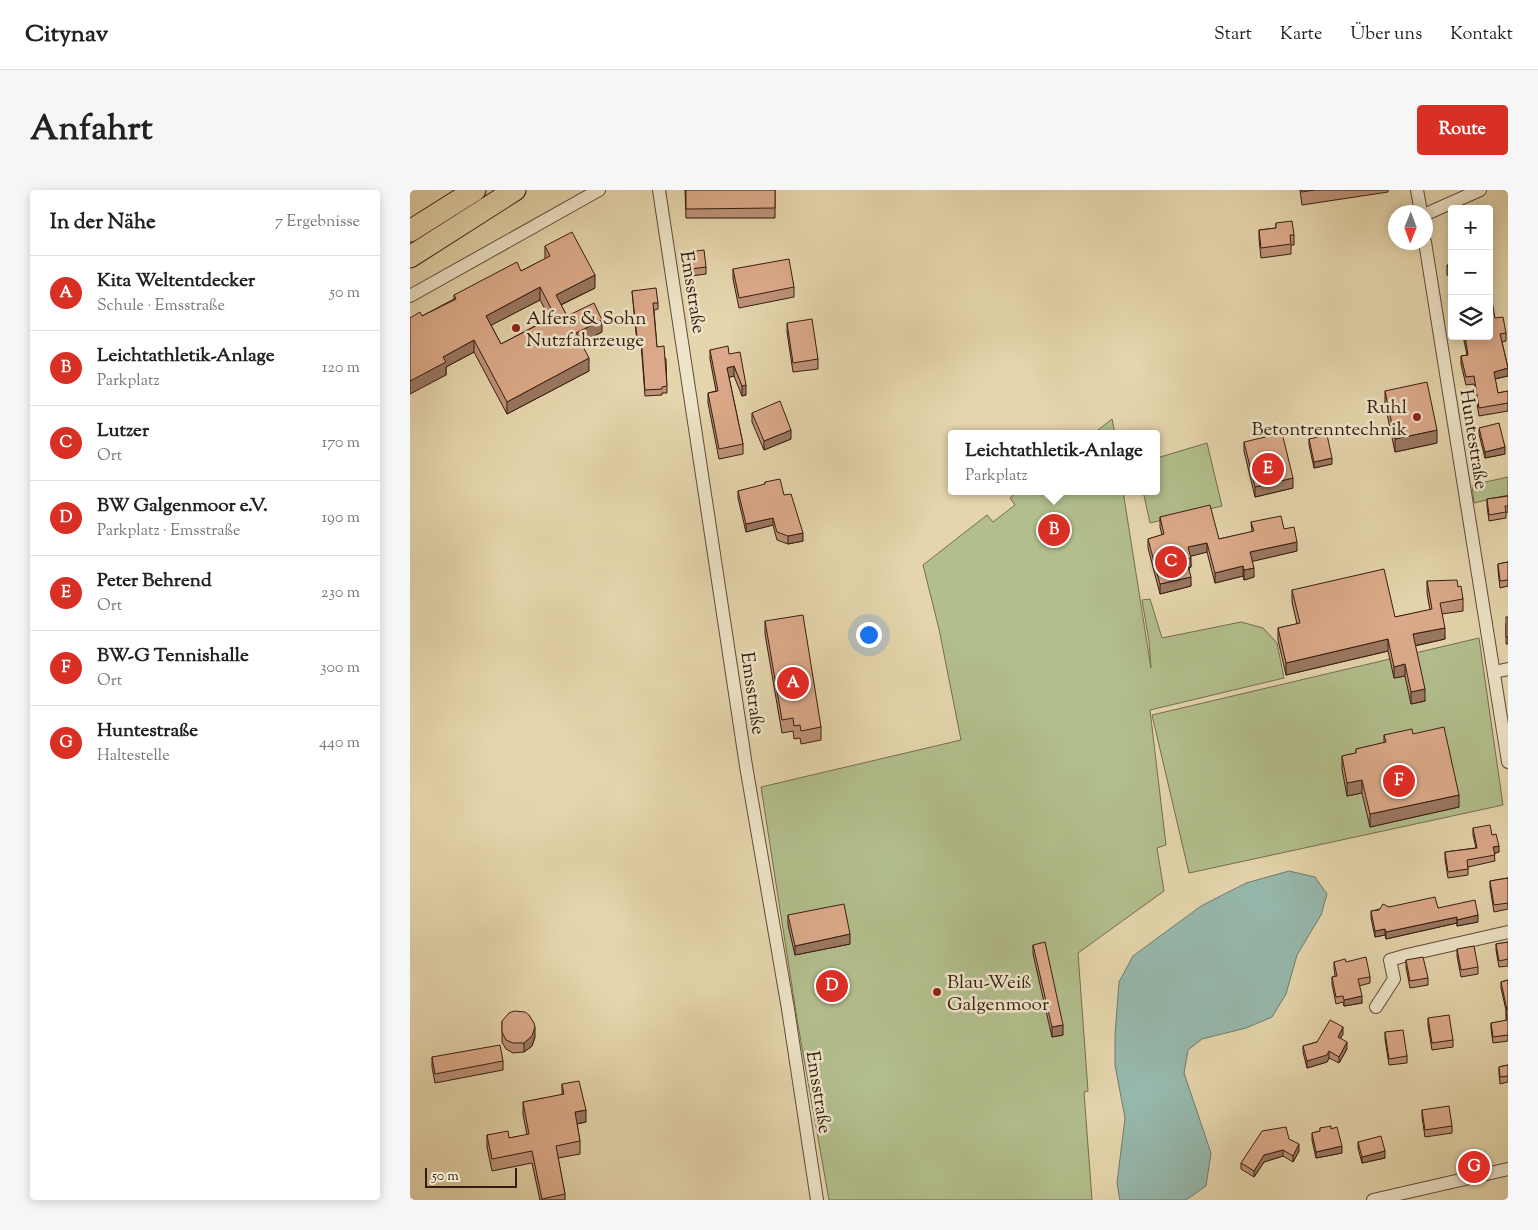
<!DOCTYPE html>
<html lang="de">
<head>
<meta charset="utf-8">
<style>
  body { margin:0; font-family:"Sorts Mill Goudy",serif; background:#f6f6f6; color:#222 }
  .controls { position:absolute; right:15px; top:15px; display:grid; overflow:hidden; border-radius:5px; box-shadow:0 2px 12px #0003 }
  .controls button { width:45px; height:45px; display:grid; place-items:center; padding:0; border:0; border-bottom:1px solid #e0e0e0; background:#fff; color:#222; font:25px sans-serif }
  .compass { position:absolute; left:978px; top:15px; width:45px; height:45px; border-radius:50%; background:#fff; box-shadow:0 2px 12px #0003; rotate:181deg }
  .scale { position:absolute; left:15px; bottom:12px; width:92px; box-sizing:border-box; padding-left:5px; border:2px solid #371c11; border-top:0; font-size:14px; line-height:18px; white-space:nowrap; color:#371c11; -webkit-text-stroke:4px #eee4c9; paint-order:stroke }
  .you { position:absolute; left:458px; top:444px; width:18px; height:18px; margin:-12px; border:4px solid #fff; border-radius:50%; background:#1a73e8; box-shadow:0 0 0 8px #1a73e833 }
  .badge { display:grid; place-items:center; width:32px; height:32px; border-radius:50%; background:#d93025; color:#fff; font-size:16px; font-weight:700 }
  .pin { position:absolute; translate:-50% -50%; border:2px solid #fff; box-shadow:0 1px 5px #0006 }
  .popup { position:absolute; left:538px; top:240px; width:212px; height:65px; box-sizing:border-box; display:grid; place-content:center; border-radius:5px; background:#fff; filter:drop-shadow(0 1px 4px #0005); font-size:16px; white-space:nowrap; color:#767676 }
  .popup b { font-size:19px; color:#222 }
  .popup::after { content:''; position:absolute; left:50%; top:100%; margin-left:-10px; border:10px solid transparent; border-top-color:#fff }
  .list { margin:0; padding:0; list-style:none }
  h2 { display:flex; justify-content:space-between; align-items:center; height:65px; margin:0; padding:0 20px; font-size:21px }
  h2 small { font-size:16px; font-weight:400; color:#767676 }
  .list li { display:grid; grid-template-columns:32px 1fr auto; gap:15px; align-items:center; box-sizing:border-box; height:75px; padding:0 20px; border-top:1px solid #e0e0e0 }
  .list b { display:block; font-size:19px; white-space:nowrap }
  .list p { margin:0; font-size:16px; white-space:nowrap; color:#767676 }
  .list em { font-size:16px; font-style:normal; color:#767676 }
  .icon { flex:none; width:28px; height:28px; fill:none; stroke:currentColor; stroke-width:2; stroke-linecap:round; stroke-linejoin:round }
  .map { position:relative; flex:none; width:1098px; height:1010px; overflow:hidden; border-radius:5px }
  header { display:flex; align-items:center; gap:30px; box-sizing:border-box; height:70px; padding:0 25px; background:#fff; border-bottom:1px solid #e0e0e0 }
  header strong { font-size:24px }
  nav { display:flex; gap:28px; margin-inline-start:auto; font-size:18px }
  .intro { display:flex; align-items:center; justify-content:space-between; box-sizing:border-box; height:120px; padding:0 30px }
  h1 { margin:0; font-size:35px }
  .button { padding:12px 22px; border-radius:5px; background:#d93025; color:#fff; font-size:18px; font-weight:700 }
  main { display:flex; gap:30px; padding:0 30px }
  aside { flex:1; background:#fff; border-radius:5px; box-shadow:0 2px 12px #0003 }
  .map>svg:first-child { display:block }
  .green { fill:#b2be8c; stroke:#746d4e }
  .water { fill:#96b8ac; stroke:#707a6e }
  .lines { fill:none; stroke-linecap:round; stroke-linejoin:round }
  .minor-casing { stroke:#624a38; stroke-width:14 }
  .trunk-casing { stroke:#371c11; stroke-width:23 }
  .minor { stroke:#eee4c9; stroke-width:12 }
  .trunk { stroke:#e5d5ac; stroke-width:21 }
  .wall { fill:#bd9277; stroke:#371c11; fill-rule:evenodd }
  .shaded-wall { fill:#9a7761; stroke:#371c11 }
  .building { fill:#dcaa8a; stroke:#371c11; fill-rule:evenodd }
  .poi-dot { fill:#8f2418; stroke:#eee4c9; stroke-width:2 }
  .labels { text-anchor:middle; stroke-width:5; stroke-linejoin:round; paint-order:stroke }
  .street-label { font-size:19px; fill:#371c11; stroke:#eee4c9 }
  .poi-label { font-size:19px; fill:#371c11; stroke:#eee4c9; text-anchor:start }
</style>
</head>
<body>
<header>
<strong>Citynav</strong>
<nav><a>Start</a><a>Karte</a><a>Über uns</a><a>Kontakt</a></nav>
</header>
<div class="intro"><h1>Anfahrt</h1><a class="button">Route</a></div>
<main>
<aside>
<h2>In der Nähe<small>7 Ergebnisse</small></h2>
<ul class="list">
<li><span class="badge">A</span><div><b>Kita Weltentdecker</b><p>Schule · Emsstraße</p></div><em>50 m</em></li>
<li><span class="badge">B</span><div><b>Leichtathletik-Anlage</b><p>Parkplatz</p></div><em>120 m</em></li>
<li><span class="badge">C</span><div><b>Lutzer</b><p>Ort</p></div><em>170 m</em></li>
<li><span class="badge">D</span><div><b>BW Galgenmoor e.V.</b><p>Parkplatz · Emsstraße</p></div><em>190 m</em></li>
<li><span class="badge">E</span><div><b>Peter Behrend</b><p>Ort</p></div><em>230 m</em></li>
<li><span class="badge">F</span><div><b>BW-G Tennishalle</b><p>Ort</p></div><em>300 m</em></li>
<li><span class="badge">G</span><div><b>Huntestraße</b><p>Haltestelle</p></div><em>440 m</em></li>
</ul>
</aside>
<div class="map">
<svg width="1098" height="1010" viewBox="0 0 1098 1010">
  <rect width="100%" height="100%" fill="#e5d5ac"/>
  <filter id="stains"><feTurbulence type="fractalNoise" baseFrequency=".004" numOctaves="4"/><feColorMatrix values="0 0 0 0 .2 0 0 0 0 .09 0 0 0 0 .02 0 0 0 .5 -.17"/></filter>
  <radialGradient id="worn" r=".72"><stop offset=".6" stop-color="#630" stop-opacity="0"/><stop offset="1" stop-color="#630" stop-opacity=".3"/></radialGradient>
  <g class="green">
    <path d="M702,229L705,244H683Z"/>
    <path d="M797,253L812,316L740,333L733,301H746L747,268Z"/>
    <path d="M1098,287V305L1064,313L1062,295Z"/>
    <path d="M608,301H713L741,478L739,451L732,410L740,409L752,448L831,432L853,438L867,453L874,488L740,520L756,655L747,658L754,701L668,763L678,901L674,902L682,1010H419L388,835L351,597L551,550L529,439L513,375L577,325L583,332L605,315L600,308Z"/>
    <path d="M1069,448L1093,615L779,683L742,525Z"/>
  </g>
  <path class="water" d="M879,681L905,687L917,704L911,725L887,765L876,804L862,827L836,838L792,849L778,860L774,883L801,963L796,996L776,1010H710L707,993L715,928L705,875V845L709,792L723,766L791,716L836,693Z"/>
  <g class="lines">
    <g class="minor-casing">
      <g id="minor">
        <path d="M249,0L336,576L378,819L407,1010"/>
        <path d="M1007,0L1011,22"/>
        <path d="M1016,24L1070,0"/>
        <path d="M1015,52L1098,572"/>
        <path d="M0,106L189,0"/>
        <path d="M1084,482L1098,479"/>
        <path d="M966,817L984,789L980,770L997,765L1098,742"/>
        <path d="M963,1010L1098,979"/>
      </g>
    </g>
    <g class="trunk-casing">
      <g id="trunk">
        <path d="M0,41L65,0"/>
        <path d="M0,67L105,0"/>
      </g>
    </g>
    <use href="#minor" class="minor"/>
    <use href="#trunk" class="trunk"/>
  </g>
  <g class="wall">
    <path d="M275,0H365V28H276Z"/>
    <path d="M890,0H978V2L892,15Z"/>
    <path d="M866,33L884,45V55H881V64L851,68L849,49V40L866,38Z"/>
    <path d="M135,56L185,98L151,115L157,126L192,142L171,152L179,181L97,224L64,162L36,177V185L12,126L44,109V105L111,81L135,69ZM130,110L140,128L91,154L81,135Z"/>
    <path d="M1040,62H1042V88L1037,85V76L1040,72Z"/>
    <path d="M271,63L296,77V84L274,87L271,70Z"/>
    <path d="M323,79L384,97V107L329,118L323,89Z"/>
    <path d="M222,101L248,113V119L244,120L247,157L256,169L257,203H252V205L235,206L231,153H227Z"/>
    <path d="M1085,128L1096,143V151L1092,152L1098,178V186L1085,189L1088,203L1098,201V221L1069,226L1064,194L1056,195L1051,174V166L1057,165L1053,146H1079Z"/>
    <path d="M377,133L408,169V179L383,182L377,142Z"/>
    <path d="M300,160L319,164L336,205L332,206L324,186L319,187L333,254V264L309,269L298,213V203L306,201L300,169Z"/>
    <path d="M975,201L1027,253L985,262L975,214Z"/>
    <path d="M342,223L381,249L354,260L342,232Z"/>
    <path d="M1069,238L1095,264L1075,268L1069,244Z"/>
    <path d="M899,249L922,274L904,278L899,255Z"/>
    <path d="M834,252L883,298L845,307L834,261Z"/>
    <path d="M355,292L374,305L393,351L378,354L367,350L363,335L336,342L328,308V301L355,295Z"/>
    <path d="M1098,306V322L1096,323V328L1079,331L1077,316V309Z"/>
    <path d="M750,327L809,349L842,342L841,332L874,339L887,361L842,371L844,387L834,390L833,386L805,393L797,362L780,366L781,377L779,378L781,396L750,404L738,358V349L752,345L750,337Z"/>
    <path d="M1098,372V396L1090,398L1088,380V374Z"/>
    <path d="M1017,391L1048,397L1053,409V421L1032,424L1035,449L1005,456L1015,511L1001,514L995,486L984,488L978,461L876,485L868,450V438L887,434L882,412V400L985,427L1020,420L1017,403Z"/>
    <path d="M1098,427V454H1096V434Z"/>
    <path d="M355,431L411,537V550L391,554L390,548L384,549L383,541L372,543L355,444Z"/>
    <path d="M1003,544L1049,617L960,637L952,603L937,606L932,579V566L946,563V559L974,553V545Z"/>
    <path d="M1063,638L1082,645L1089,662L1084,663L1085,671L1058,677V685L1038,688L1035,669V662L1066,658L1063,645Z"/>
    <path d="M1098,688V719L1084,722L1080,697V691Z"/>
    <path d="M979,717L1028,718L1068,732L1047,736V733L976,749L975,745L965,747L961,728V721Z"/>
    <path d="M378,725L440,754L385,765L378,735Z"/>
    <path d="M1098,752V776L1089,777L1086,760V754Z"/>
    <path d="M623,755L653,845L642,847L623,764Z"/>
    <path d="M1047,759L1068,777V784L1051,787L1047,766Z"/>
    <path d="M996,770L1018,788V795L1000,798L996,777Z"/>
    <path d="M924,772H936L960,787V793L949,796L952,813L934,816L933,812L926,814L922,794V787L925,786L924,778Z"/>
    <path d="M1098,790V851L1083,853L1081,839V833L1096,831V820L1091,798V792Z"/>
    <path d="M1018,828L1043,850V857L1022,860L1018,835Z"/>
    <path d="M92,831L125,847L122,856L114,862L103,863L96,859L92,852Z"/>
    <path d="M975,842L997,866V873L979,875L975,849Z"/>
    <path d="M933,844L930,849L937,859L929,873L919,868L917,872L897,878L893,862V856Z"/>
    <path d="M22,867L93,871V880L25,893L22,877Z"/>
    <path d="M1098,875V892L1090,894L1089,883V877Z"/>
    <path d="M152,894L176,932L167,934L170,951V964L148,968L155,1004V1010H130L122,973L82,981L77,957V945L99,948L117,945L113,924V912L152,905Z"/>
    <path d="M1012,920L1042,936V943L1015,947L1012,927Z"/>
    <path d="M910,938L921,939L932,963L906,968L902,950V943L910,941Z"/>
    <path d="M879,949L889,961L883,972L873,966L854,972L844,987L831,979V973Z"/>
    <path d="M948,952L975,968L952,973L948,958Z"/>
  </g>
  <g class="shaded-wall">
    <path d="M185,85V98L146,117V105Z"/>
    <path d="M130,97V110L76,138V126Z"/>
    <path d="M192,130V142L166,155V143Z"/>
    <path d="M64,150V162L36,177V185L0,204V191L33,167Z"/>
    <path d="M179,168V181L97,224V212Z"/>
    <path d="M324,176V186L317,188V178Z"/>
    <path d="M1098,178V186L1084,189V182Z"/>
    <path d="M336,195V205L332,206V196Z"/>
    <path d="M381,240V249L354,260V251Z"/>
    <path d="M1027,240V253L985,262V249Z"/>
    <path d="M1095,257V264L1075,268V262Z"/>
    <path d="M922,268V274L904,278V272Z"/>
    <path d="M883,288V298L845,307V297Z"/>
    <path d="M363,328V335L336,342V334Z"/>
    <path d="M393,343V351L378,354V346Z"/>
    <path d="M887,352V361L840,372V362Z"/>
    <path d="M797,353V362L778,367V357Z"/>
    <path d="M781,368V377L776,379V369Z"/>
    <path d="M833,376V386L805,393V383Z"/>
    <path d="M844,378V387L834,390V380Z"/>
    <path d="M781,387V396L750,404V394Z"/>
    <path d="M1035,438V449L1003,456V444Z"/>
    <path d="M978,449V461L876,485V473Z"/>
    <path d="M995,474V486L984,488V477Z"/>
    <path d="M1015,499V511L1001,514V502Z"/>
    <path d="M952,590V603L937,606V593Z"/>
    <path d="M1049,605V617L960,637V624Z"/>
    <path d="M1089,656V662L1083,664V657Z"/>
    <path d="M1068,725V732L1047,736V730Z"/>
    <path d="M1047,727V733L976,749V742Z"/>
    <path d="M975,739V745L965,747V741Z"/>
    <path d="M440,744V754L385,765V756Z"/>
    <path d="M952,806V813L934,816V810Z"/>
    <path d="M653,835V845L642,847V837Z"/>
    <path d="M125,837V847L122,856L114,862V853Z"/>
    <path d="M933,837V844L928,853V847Z"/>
    <path d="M937,852V859L929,873V867Z"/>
    <path d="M919,861V868L917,872L897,878V871Z"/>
    <path d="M176,920V932L165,934V922Z"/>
    <path d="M889,954V961L883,972V966Z"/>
    <path d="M932,956V963L906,968V962Z"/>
    <path d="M873,960V966L854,972L844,987V981L854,965Z"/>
    <path d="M975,961V968L952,973V967Z"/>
  </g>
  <g class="building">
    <path d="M276,0H365V18L276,19Z"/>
    <path d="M892,0H904L892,2Z"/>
    <path d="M882,31L884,45H880L881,54L851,58L849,40L866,38V33Z"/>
    <path d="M162,42L185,85L146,105L157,126L184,113L192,130L166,143L179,168L97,212L64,150L33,167L36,172L0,191V128L10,122L12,126L46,109L44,105L107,72L111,81L140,66L135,56ZM130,97L145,126L91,154L76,126Z"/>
    <path d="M294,60L296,77L274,80L271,63Z"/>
    <path d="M1040,62H1042V78L1037,76L1041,70Z"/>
    <path d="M379,69L384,97L329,108L323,79Z"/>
    <path d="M246,98L248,113H243L247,157L254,156L257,196L252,197V199L235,200L231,146L227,147L222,101Z"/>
    <path d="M1079,111H1082L1085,128L1093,127L1096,143L1090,144L1098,178L1084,182L1088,203L1098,201V213L1069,218L1064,186L1056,187L1051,166L1058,165L1055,146H1079Z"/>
    <path d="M402,129L408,169L383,173L377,133Z"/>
    <path d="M318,156L319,164L330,162L336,195L332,196L324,176L317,178L333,254L309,259L298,203L308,201L300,160Z"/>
    <path d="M1017,192L1027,240L985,249L975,201Z"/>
    <path d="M370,211L381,240L354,251L342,223Z"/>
    <path d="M1089,233L1095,257L1075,262L1069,238Z"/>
    <path d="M872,243L883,288L845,297L834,252Z"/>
    <path d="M917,245L922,268L904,272L899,249Z"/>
    <path d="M370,289L374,305L381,304L393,343L378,346L367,342L363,328L336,334L328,301L355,294V292Z"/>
    <path d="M1098,306V316H1095L1096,322L1079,325L1077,309Z"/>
    <path d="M800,315L809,349L844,341L841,332L871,326L874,339L884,337L887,352L840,362L844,378L834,380L833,376L805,383L797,353L778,357L781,368L776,369L781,387L750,394L738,349L754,344L750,327Z"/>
    <path d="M1098,372V390L1090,391L1088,374Z"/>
    <path d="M974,379L985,427L1022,419L1017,391L1047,390L1048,397L1051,396L1053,409L1030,413L1035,438L1003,444L1015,499L1001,502L995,474L984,477L978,449L876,473L868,438L890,433L882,400Z"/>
    <path d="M393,425L411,537L391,541L390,535L384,536L383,528L372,530L355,431Z"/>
    <rect x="1096" y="427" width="2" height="20"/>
    <path d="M1034,537L1049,605L960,624L952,590L937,593L932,566L946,563V559L976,552L974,545L1002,539L1003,544Z"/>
    <path d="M1080,635L1082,645L1086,644L1089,656L1083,657L1085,665L1057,670L1058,679L1038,682L1035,662L1067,658L1063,638Z"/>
    <path d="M1098,688V713L1084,715L1080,691Z"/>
    <path d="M1025,707L1028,718L1065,710L1068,725L1047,730V727L976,742L975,739L965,741L961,721L969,720L973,714L979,717Z"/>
    <path d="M434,714L440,744L385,756L378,725Z"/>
    <path d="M635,752L653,835L642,837L623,755Z"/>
    <path d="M1098,752V769L1089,771L1086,754Z"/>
    <path d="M1064,756L1068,777L1051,780L1047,759Z"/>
    <path d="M956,767L960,787L948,789L952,806L934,810L933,806L926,807L922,787L927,786L924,772L935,769L936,772Z"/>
    <path d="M1013,767L1018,788L1000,791L996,770Z"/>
    <path d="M1098,790V845L1083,847L1081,833L1097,830L1096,820H1097L1091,792Z"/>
    <path d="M104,821L115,822L119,825L124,833L125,837L122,846L114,853H103L96,850L92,842V831L99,823Z"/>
    <path d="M1039,825L1043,850L1022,853L1018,828Z"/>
    <path d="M920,830L933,837L928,847L937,852L929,867L919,861L917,865L897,871L893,856L907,852Z"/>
    <path d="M993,840L997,866L979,869L975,842Z"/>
    <path d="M90,855L93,871L25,884L22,867Z"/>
    <path d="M1098,875V886L1090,887L1089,877Z"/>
    <path d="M169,891L176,920L165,922L170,951L146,956L155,1004L132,1009L122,961L82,969L77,945L98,941L99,948L119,944L113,912L154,904L152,894Z"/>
    <path d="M1039,916L1042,936L1015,940L1012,920Z"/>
    <path d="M921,936V939L927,937L932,956L906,962L902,943L910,941V938Z"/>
    <path d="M876,937L879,949L889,954L883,966L873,960L854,965L844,981L831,973L852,941Z"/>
    <path d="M971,946L975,961L952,967L948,952Z"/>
  </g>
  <g class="poi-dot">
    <circle cx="106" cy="138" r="5"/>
    <circle cx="1007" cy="227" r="5"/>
    <circle cx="527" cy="802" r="5"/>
  </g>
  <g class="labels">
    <g class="street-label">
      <text transform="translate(284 102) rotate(81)" y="7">Emsstraße</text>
      <text transform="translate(1065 249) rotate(81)" y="7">Huntestraße</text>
      <text transform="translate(344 503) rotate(82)" y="7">Emsstraße</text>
      <text transform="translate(410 902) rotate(81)" y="7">Emsstraße</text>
    </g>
    <g class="poi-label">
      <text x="116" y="134">Alfers &amp; Sohn<tspan x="116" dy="22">Nutzfahrzeuge</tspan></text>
      <text x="997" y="223" text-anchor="end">Ruhl<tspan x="997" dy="22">Betontrenntechnik</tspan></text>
      <text x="537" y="798">Blau-Weiß<tspan x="537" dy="22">Galgenmoor</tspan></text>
    </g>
  </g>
  <rect width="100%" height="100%" filter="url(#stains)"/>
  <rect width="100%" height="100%" fill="url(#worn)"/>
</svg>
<div class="controls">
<button>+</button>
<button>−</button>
<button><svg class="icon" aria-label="layers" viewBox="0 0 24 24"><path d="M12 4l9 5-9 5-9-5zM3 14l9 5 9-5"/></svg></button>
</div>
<svg class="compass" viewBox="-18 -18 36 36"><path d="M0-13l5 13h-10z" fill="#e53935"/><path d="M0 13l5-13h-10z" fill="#767676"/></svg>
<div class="scale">50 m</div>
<div class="you"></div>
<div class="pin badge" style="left:383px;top:493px">A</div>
<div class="pin badge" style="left:644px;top:340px">B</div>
<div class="popup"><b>Leichtathletik-Anlage</b>Parkplatz</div>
<div class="pin badge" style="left:761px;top:372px">C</div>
<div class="pin badge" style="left:422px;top:796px">D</div>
<div class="pin badge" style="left:858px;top:279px">E</div>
<div class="pin badge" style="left:989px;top:591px">F</div>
<div class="pin badge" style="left:1064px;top:977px">G</div>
</div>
</main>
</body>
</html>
